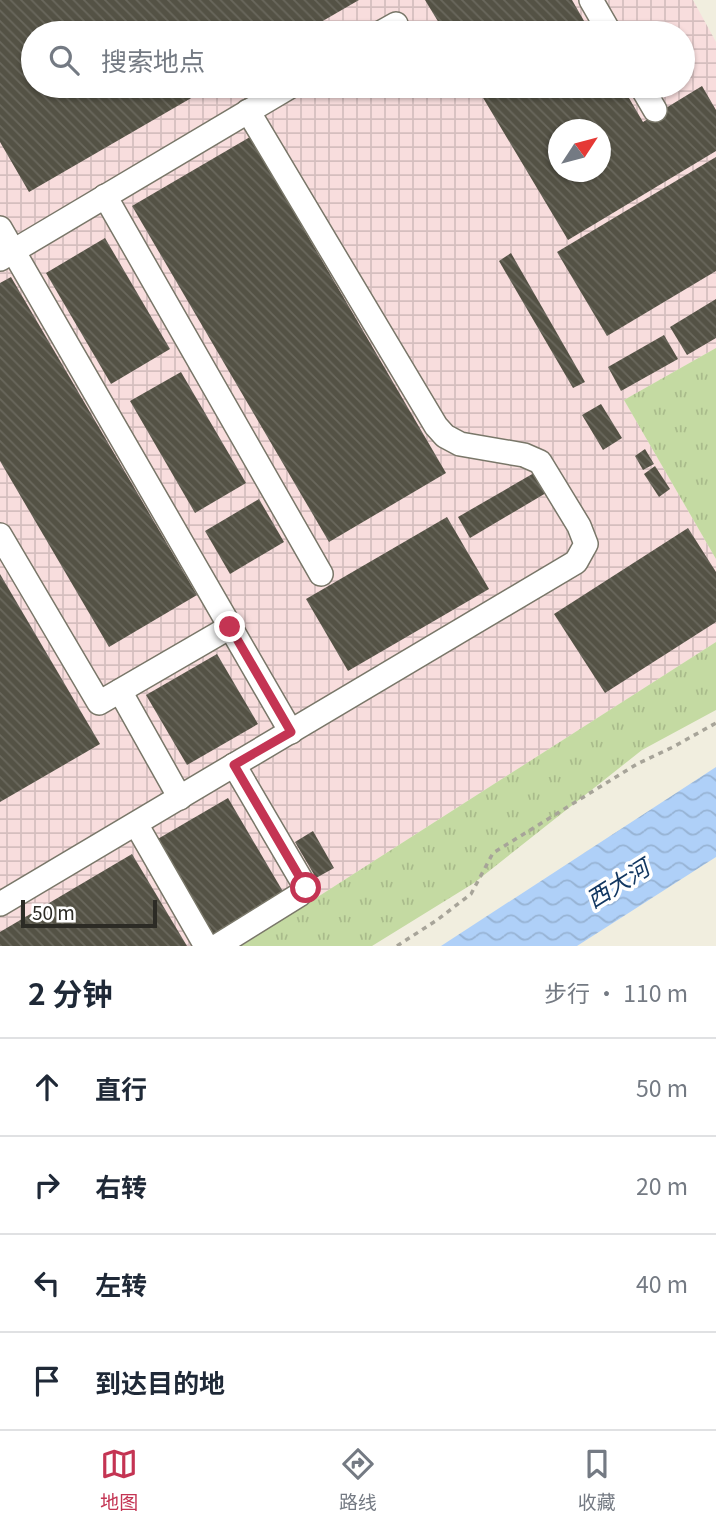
<!DOCTYPE html>
<html lang="zh">
<head>
<meta charset="utf-8">
<style>
  body { margin:0; font-family:Georgia,"Noto Sans SC",serif; background:#f2f2f3; color:#1f2937 }
  .compass { position:absolute; left:548px; top:119px; width:63px; height:63px; border-radius:50%; background:#fff; box-shadow:0 2px 5px #0004; rotate:54deg }
  .scale { position:absolute; left:21px; bottom:18px; width:136px; box-sizing:border-box; padding-left:7px; border:4px solid #2c2b25; border-top:0; font-size:19px; line-height:24px; white-space:nowrap; color:#2c2b25; -webkit-text-stroke:5px #fff; paint-order:stroke }
  .stop { position:absolute; width:21px; height:21px; margin:-16px; border:5px solid #c43453; border-radius:50%; background:#fff }
  .stop.end { background:#c43453; border-color:#fff; box-shadow:0 2px 7px #0008 }
  .list { margin:0; padding:0; list-style:none }
  h2 { display:flex; justify-content:space-between; align-items:center; height:91px; margin:0; padding:0 28px; font-size:30px }
  h2 small { font-size:23px; font-weight:400; color:#747a83 }
  .list li { display:grid; grid-template-columns:46px 1fr auto; gap:21px; align-items:center; box-sizing:border-box; height:98px; padding:0 28px; border-top:2px solid #e0e1e3 }
  .list b { display:block; font-size:26px; white-space:nowrap }
  .list em { font-size:23px; font-style:normal; color:#747a83 }
  .icon { flex:none; width:38px; height:38px; fill:none; stroke:currentColor; stroke-width:2; stroke-linecap:round; stroke-linejoin:round }
  .map { position:relative; flex:none; width:716px; height:946px; overflow:hidden }
  .search { position:absolute; background:#fff; box-shadow:0 2px 5px #0004; left:21px; right:21px; top:21px; height:77px; display:flex; align-items:center; gap:18px; box-sizing:border-box; padding:0 24px; border-radius:38px; color:#747a83; font-size:26px }
  .sheet { height:483px; background:#fff }
  nav { display:flex; justify-content:space-around; align-items:center; box-sizing:border-box; height:98px; border-top:2px solid #e0e1e3; background:#fff; font-size:19px; color:#747a83 }
  nav a { display:grid; justify-items:center; gap:4px }
  nav .on { color:#c43453 }
  .map>svg:first-child { display:block }
  .industrial { fill:url(#industrial-grid); fill-rule:evenodd }
  .grass { fill:url(#grass-tufts) }
  .water { fill:url(#water-waves) }
  .building { fill:url(#building-back-hatch); fill-rule:evenodd }
  .lines { fill:none; stroke-linecap:round; stroke-linejoin:round }
  .minor-casing { stroke:#797769; stroke-width:26 }
  .path { stroke:#a7a499; stroke-width:3.5; stroke-dasharray:5 5; stroke-linecap:butt }
  .minor { stroke:#fff; stroke-width:23 }
  .route { stroke:#c43453; stroke-width:9 }
  .labels { text-anchor:middle; stroke-width:7; stroke-linejoin:round; paint-order:stroke }
  .water-label { font-size:23px; font-style:italic; fill:#133862; stroke:#fff }
</style>
</head>
<body>
<div class="map">
<svg width="716" height="946" viewBox="0 0 716 946">
  <defs>
    <pattern id="industrial-grid" width="8" height="8" patternUnits="userSpaceOnUse" patternTransform="scale(1.75)"><rect width="8" height="8" fill="#f8dddd"/><path d="M0 4h8M4 0v8" fill="none" stroke="#d5bebe"/></pattern>
    <pattern id="grass-tufts" width="24" height="20" patternUnits="userSpaceOnUse" patternTransform="scale(1.75)"><rect width="24" height="20" fill="#c4daa2"/><path d="M3 7l-1-3M5 7V3M7 7l1-3M15 17l-1-3M17 17v-4M19 17l1-3" fill="none" stroke="#a9bb8b"/></pattern>
    <pattern id="water-waves" width="16" height="10" patternUnits="userSpaceOnUse" patternTransform="scale(1.75)"><rect width="16" height="10" fill="#afd0f8"/><path d="M0 5q4-4 8 0t8 0" fill="none" stroke="#97b3d4"/></pattern>
    <pattern id="building-back-hatch" width="6" height="6" patternUnits="userSpaceOnUse" patternTransform="scale(1.75)"><rect width="6" height="6" fill="#545245"/><path d="M-1 5l2 2M0 0l6 6M5-1l2 2" fill="none" stroke="#6a685d"/></pattern>
  </defs>
  <rect width="100%" height="100%" fill="#f1eedf"/>
  <path class="industrial" d="M0,0H693L716,42V348L624,400L716,559V642L241,946H0ZM33,33H683V86H33ZM558,130H600V172H558Z"/>
  <g class="grass">
    <path d="M716,348V559L624,400Z"/>
    <path d="M716,642V710L642,750L474,883L372,946H241Z"/>
  </g>
  <path class="water" d="M716,767V857L577,946H441Z"/>
  <g class="building">
    <path d="M0,0H359L302,33H33V86H212L29,192L0,142Z"/>
    <path d="M425,0H572L591,33H445Z"/>
    <path d="M476,86H622L643,122L702,86L716,110V151L568,240ZM558,130H600V172H558Z"/>
    <path d="M250,137L446,473L329,542L132,206Z"/>
    <path d="M716,157V271L607,336L557,252Z"/>
    <path d="M105,238L170,349L111,384L46,273Z"/>
    <path d="M511,253L585,382L573,388L499,261Z"/>
    <path d="M11,277L197,595L109,647L0,461V283Z"/>
    <path d="M716,299V338L687,355L670,327Z"/>
    <path d="M664,335L678,359L621,391L608,367Z"/>
    <path d="M181,372L246,483L195,513L130,401Z"/>
    <path d="M601,404L622,438L603,450L582,415Z"/>
    <path d="M645,449L654,464L643,470L635,456Z"/>
    <path d="M655,466L670,489L659,497L644,474Z"/>
    <path d="M534,473L546,493L470,538L458,517Z"/>
    <path d="M259,499L284,542L230,574L205,531Z"/>
    <path d="M447,517L489,589L348,671L306,599Z"/>
    <path d="M688,528L716,572V622L605,693L554,614Z"/>
    <path d="M0,574L100,744L0,802Z"/>
    <path d="M217,654L258,724L187,765L146,695Z"/>
    <path d="M228,798L285,895L213,937L156,840Z"/>
    <path d="M313,831L334,868L316,878L295,842Z"/>
    <path d="M132,854L187,946H0V932Z"/>
  </g>
  <g class="lines">
    <g class="minor-casing">
      <g id="minor">
        <path d="M591,0L610,33"/>
        <path d="M380,33L396,24"/>
        <path d="M641,86L655,110"/>
        <path d="M105,196L321,574"/>
        <path d="M0,228L291,732"/>
        <path d="M0,259L291,86"/>
        <path d="M0,535L99,703L230,627"/>
        <path d="M120,691L180,798"/>
        <path d="M136,824L206,946H209"/>
        <path d="M0,904L576,562L586,544L579,526L540,462L524,455L460,444L445,436L436,426L248,111"/>
        <path d="M217,946L299,895L306,888L234,765"/>
      </g>
    </g>
    <path class="path" d="M397,946L437,920L471,894L493,853L637,764L673,747L716,723"/>
    <use href="#minor" class="minor"/>
  </g>
  <g class="lines">
    <path class="route" d="M230,627L291,732L234,765L306,888"/>
  </g>
  <g class="labels">
    <g class="water-label">
      <text transform="translate(618 884) rotate(-32)" y="8">西大河</text>
    </g>
  </g>
</svg>
<svg class="compass" viewBox="-18 -18 36 36"><path d="M0-13l5 13h-10z" fill="#e53935"/><path d="M0 13l5-13h-10z" fill="#747a83"/></svg>
<div class="scale">50 m</div>
<div class="stop" style="left:306px;top:888px"></div>
<div class="stop end" style="left:230px;top:627px"></div>
<div class="search"><svg class="icon" aria-label="search" viewBox="0 0 24 24"><circle cx="10" cy="10" r="6"/><path d="M15 15l6 6"/></svg>搜索地点</div>
</div>
<section class="sheet">
<h2>2 分钟<small>步行 · 110 m</small></h2>
<ul class="list">
<li><svg class="icon" aria-label="ahead" viewBox="0 0 24 24"><path d="M12 20V5M6 11l6-6 6 6"/></svg><div><b>直行</b></div><em>50 m</em></li>
<li><svg class="icon" aria-label="right" viewBox="0 0 24 24"><path d="M7 20v-9h11M14 6l5 5-5 5"/></svg><div><b>右转</b></div><em>20 m</em></li>
<li><svg class="icon" aria-label="left" viewBox="0 0 24 24"><path d="M17 20v-9H6M10 6l-5 5 5 5"/></svg><div><b>左转</b></div><em>40 m</em></li>
<li><svg class="icon" aria-label="arrive" viewBox="0 0 24 24"><path d="M6 21V4h12l-3 4 3 4H6"/></svg><div><b>到达目的地</b></div></li>
</ul>
</section>
<nav>
<a class="on"><svg class="icon" aria-label="map" viewBox="0 0 24 24"><path d="M3 6l6-2 6 2 6-2v14l-6 2-6-2-6 2zM9 4v14M15 6v14"/></svg>地图</a>
<a><svg class="icon" aria-label="directions" viewBox="0 0 24 24"><path d="M12 3l9 9-9 9-9-9zM9 14v-3h6M13 9l2 2-2 2"/></svg>路线</a>
<a><svg class="icon" aria-label="saved" viewBox="0 0 24 24"><path d="M7 4h10v16l-5-4-5 4z"/></svg>收藏</a>
</nav>
</body>
</html>
